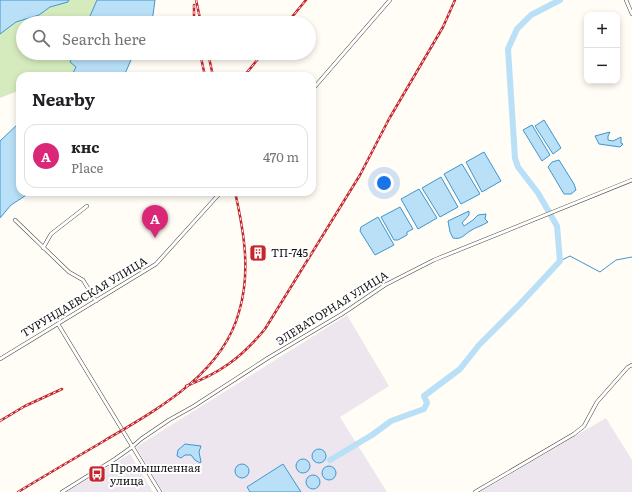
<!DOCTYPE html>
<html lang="en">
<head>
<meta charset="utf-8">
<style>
  body { margin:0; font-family:Literata,serif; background:#f2f2f2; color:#202124 }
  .controls { position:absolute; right:12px; top:12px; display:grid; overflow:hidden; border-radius:8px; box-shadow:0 2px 6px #0003 }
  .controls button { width:36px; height:36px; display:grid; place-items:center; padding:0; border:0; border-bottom:1px solid #e0e0e0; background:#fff; color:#202124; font:20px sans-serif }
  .you { position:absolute; left:384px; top:183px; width:14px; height:14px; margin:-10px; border:3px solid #fff; border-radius:50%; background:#1a73e8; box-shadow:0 0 0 6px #1a73e833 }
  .badge { display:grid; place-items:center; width:26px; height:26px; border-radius:50%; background:#db2777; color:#fff; font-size:13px; font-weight:700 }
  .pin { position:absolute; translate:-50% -33px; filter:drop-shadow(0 1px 2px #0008) }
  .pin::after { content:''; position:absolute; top:21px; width:14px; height:12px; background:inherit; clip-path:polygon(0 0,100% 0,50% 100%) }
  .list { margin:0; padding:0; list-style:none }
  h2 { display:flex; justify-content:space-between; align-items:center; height:52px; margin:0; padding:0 16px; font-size:17px }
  h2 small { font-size:13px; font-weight:400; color:#757577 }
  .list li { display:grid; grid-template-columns:26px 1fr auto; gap:12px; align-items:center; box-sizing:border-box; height:64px; margin:0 8px 8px; padding:0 8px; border:1px solid #e0e0e0; border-radius:12px }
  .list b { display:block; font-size:15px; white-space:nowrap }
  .list p { margin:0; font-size:13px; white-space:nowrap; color:#757577 }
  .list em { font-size:13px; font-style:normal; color:#757577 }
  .icon { flex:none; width:22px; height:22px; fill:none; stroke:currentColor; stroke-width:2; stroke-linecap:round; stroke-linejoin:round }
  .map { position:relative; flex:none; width:632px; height:492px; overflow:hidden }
  .search { position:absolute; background:#fff; box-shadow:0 2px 6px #0003; left:16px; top:16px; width:300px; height:44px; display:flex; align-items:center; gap:10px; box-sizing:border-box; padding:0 14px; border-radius:22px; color:#757577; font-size:15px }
  .panel { position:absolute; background:#fff; box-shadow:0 2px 6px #0003; left:16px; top:72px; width:300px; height:124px; border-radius:12px }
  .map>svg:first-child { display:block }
  .industrial { fill:#eee6ef }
  .green { fill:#d5ebbd }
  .water { fill:#b9e0f7; stroke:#3f96cf }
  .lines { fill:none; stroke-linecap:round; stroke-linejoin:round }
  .stream { stroke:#3f96cf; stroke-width:1 }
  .river { stroke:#b9e0f7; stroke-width:6 }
  .minor-casing { stroke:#444; stroke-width:4 }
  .minor { stroke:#fff; stroke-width:3 }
  .rail-casing { stroke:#c4262e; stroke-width:2.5 }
  .rail { stroke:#fff; stroke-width:1; stroke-dasharray:3; stroke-linecap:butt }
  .labels { text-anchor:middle; stroke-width:4; stroke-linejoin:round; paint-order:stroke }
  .poi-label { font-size:11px; fill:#111; stroke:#fff; text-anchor:start }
  .street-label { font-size:11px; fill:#111; stroke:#fff }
</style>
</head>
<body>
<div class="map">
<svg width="632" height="492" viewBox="0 0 632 492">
  <rect width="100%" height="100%" fill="#fffdf5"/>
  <g class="industrial">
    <path d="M347,315L389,386L340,417L387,492H163L136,447Z"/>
    <path d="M606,418L632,460V492H480Z"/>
    <path d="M130,454L153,492H66Z"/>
  </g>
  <path class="green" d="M69,0H97L87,23H23V53H74L71,62L76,67L72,75L70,76H20V90L0,98V34L16,22L39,15L50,7L68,2Z"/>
  <g class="water">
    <path d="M0,0H69L68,2L50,7L39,15L16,22L0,34Z"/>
    <path d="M97,0H155L153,15L147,23H87Z"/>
    <path d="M74,53H134L124,76H70L72,75L76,67L70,62Z"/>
    <path d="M544,120L561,148L553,154L535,126Z"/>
    <path d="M20,122V192H31L11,205L0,218V141Z"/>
    <path d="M532,125L550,155L542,161L523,130Z"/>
    <path d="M610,132L608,136V140L613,141L621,137V143L623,144L620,147L599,144L595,136Z"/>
    <path d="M484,152L501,181L482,192L466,162Z"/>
    <path d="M559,160L574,184L576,190L571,194H564L548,167L552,162Z"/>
    <path d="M462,164L480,194L461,204L444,174Z"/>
    <path d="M441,177L458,207L440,217L422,188Z"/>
    <path d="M419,189L437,218L418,229L401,199Z"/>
    <path d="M400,207L413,229L407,232V235L398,240H394L381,217Z"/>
    <path d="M469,211V215L462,223L464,226L473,220L478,215L486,214L485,219L488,222C482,226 476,227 470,231C464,235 461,240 453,238L450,232L448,221Z"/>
    <path d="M378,217L394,245L375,255L360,231L361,227Z"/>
    <path d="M185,444L201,446L199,452L201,462L200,463L195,460L191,455H185L181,458L177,456L178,450Z"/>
    <circle cx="319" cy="456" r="7"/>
    <circle cx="303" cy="466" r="7"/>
    <circle cx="242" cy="471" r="7"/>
    <path d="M283,464L301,492H250L247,487Z"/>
    <circle cx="329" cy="473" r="7"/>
    <circle cx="313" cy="482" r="7"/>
  </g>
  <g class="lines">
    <path class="stream" d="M560,261L570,256L600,272L616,260L632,257"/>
    <path class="river" d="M330,460L372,435L391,421L424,409L427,403L424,396L460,369L479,345L520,304L560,261L557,226L538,193L518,167L515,158L508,49L517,29L531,15L560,0"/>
    <g class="minor-casing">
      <g id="minor">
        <path d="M626,0L632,14"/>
        <path d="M312,90L390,0"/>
        <path d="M15,220L69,272L83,280L96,301"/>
        <path d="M43,248L51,234L87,206"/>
        <path d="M58,324L160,492"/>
        <path d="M0,359L156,264L221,192"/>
        <path d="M62,492L115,459L132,447L141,439L169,420L194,406L268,358L342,314L385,285L434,260L632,180"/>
        <path d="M475,492L574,434L584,426L597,402L628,367L632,365"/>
      </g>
    </g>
    <use href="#minor" class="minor"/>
    <g class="rail-casing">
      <g id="rail">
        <path d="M196,0L201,23"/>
        <path d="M194,5V23"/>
        <path d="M287,23L306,0"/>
        <path d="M200,53L205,76"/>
        <path d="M208,53L213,76"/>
        <path d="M244,76L263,53"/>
        <path d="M186,386C220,373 241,358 265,329L360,175L389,119L443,27L455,0"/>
        <path d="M0,421L25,406L62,389"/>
        <path d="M18,492C46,475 75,458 104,441C156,410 222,375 239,312C251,272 244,232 235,192"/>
      </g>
    </g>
    <use href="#rail" class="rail"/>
  </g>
  <defs>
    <g id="building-square" transform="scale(0.9)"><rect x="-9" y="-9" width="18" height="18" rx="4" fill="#c4262e" stroke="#fff"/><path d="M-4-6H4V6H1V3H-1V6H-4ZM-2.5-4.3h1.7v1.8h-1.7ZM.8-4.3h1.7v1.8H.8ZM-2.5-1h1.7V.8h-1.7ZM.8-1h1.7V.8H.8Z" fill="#fff"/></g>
    <g id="bus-square" transform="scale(0.9)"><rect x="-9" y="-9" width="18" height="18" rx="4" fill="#c4262e" stroke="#fff"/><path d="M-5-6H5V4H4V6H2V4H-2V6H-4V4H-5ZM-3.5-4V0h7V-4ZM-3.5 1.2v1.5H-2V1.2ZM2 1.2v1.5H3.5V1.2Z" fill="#fff"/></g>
  </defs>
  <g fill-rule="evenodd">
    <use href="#building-square" x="258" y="253"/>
    <use href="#bus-square" x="97" y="474"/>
  </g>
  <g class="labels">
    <g class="poi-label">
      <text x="271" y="257">ТП-745</text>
      <text x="110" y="472">Промышленная<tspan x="110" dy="13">улица</tspan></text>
    </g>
    <g class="street-label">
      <text transform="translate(84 297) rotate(-31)" y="4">ТУРУНДАЕВСКАЯ УЛИЦА</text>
      <text transform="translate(332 308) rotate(-32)" y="4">ЭЛЕВАТОРНАЯ УЛИЦА</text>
    </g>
  </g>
</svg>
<div class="controls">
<button>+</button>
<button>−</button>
</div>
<div class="you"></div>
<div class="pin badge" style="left:155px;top:238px">A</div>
<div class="search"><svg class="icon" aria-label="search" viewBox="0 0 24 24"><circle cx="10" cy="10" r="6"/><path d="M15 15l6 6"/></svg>Search here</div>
<section class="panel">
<h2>Nearby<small></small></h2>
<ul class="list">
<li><span class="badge">A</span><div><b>кнс</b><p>Place</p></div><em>470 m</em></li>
</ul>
</section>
</div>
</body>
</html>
